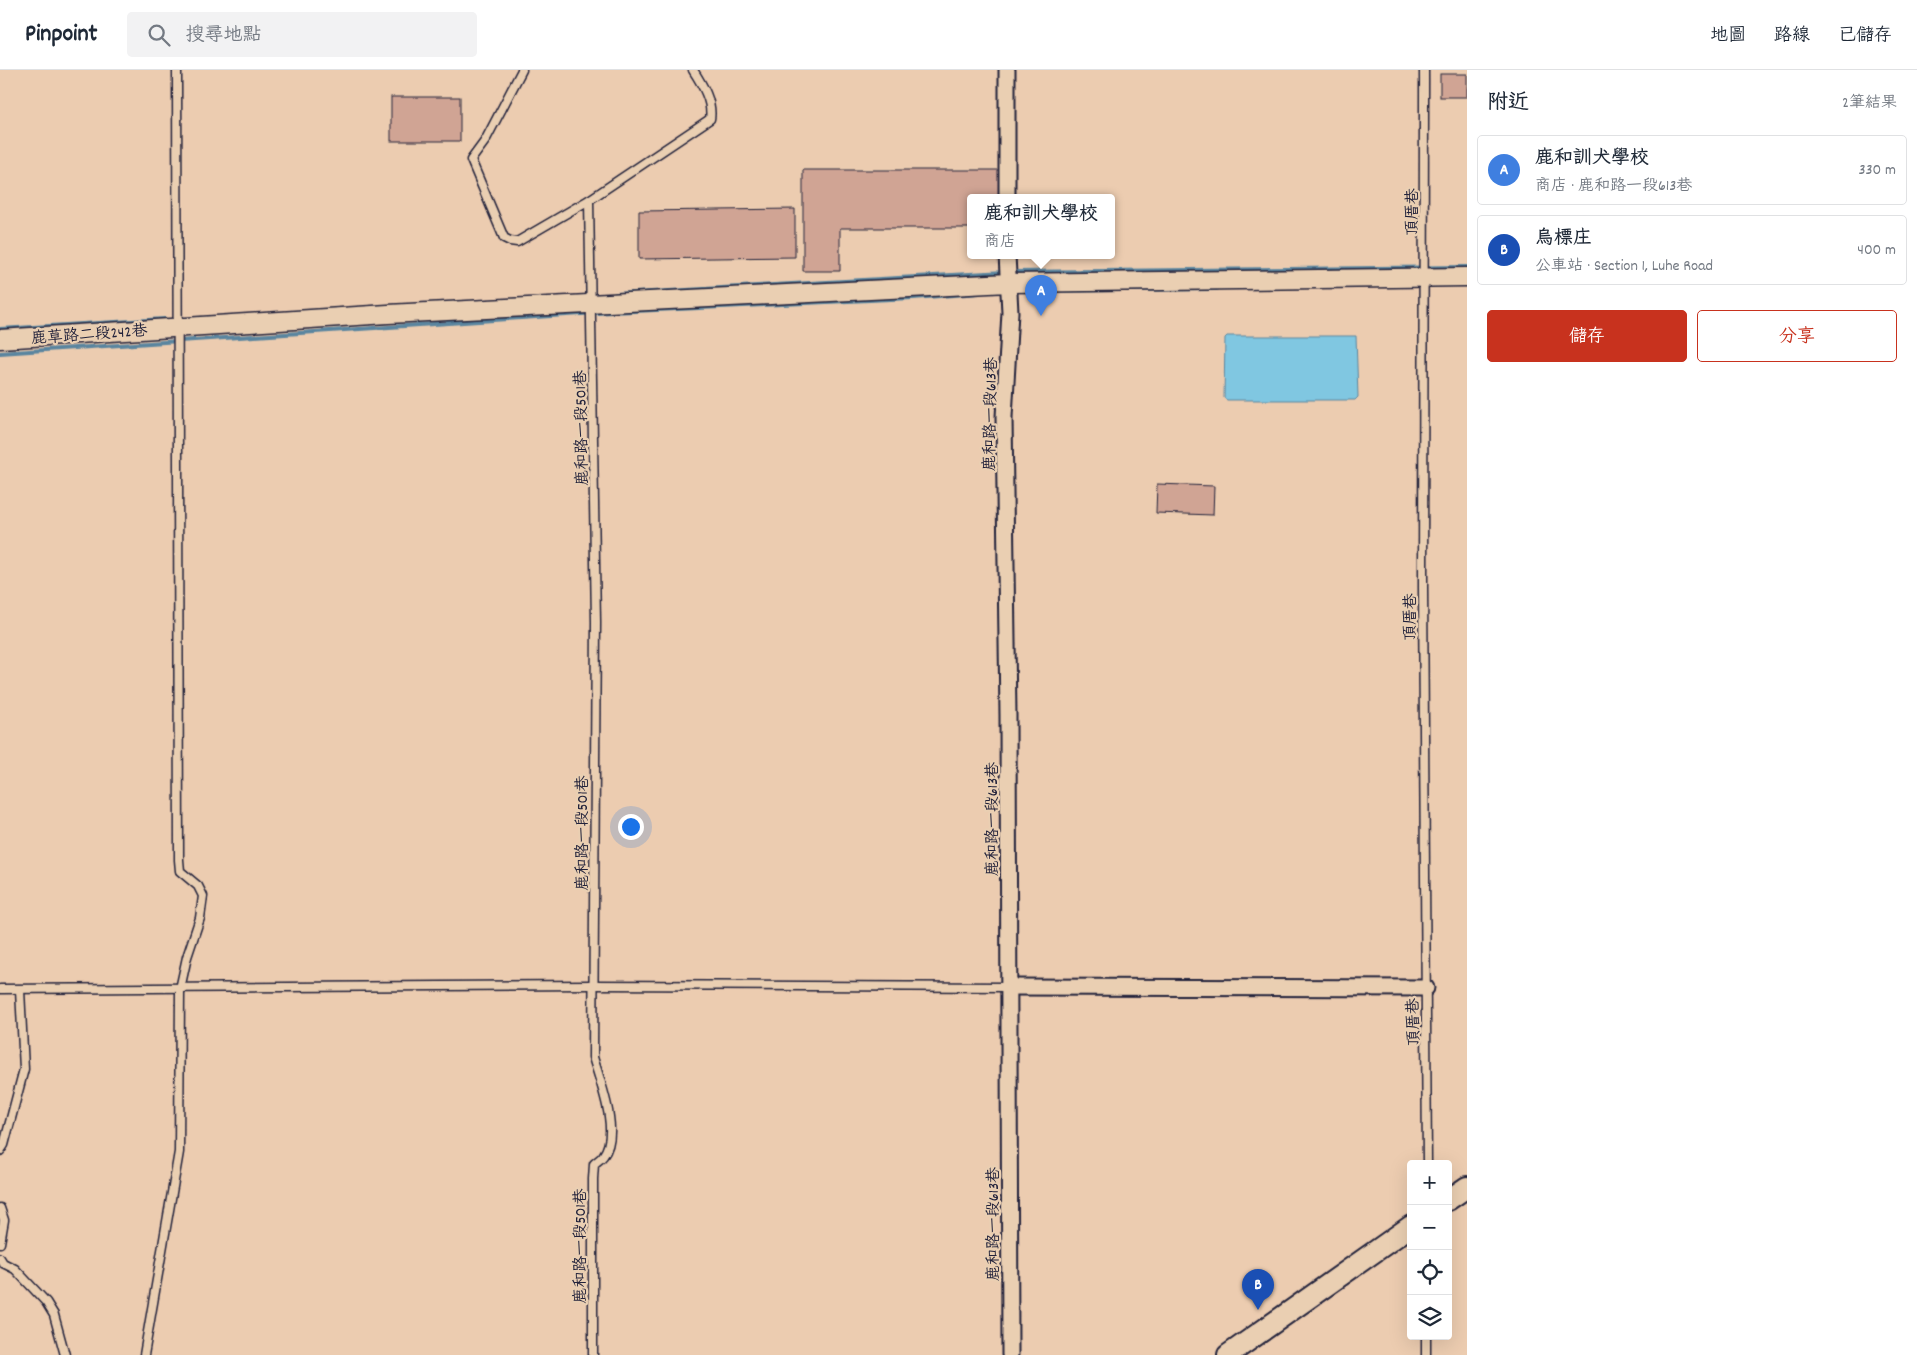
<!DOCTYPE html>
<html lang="zh-TW">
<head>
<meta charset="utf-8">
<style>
  body { margin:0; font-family:Dekko,"LXGW WenKai TC",sans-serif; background:#f2f2f3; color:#1f2937 }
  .controls { position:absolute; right:15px; bottom:15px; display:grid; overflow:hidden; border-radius:5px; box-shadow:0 5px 20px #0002 }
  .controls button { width:45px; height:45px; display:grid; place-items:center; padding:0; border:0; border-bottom:1px solid #e0e1e3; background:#fff; color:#1f2937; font:25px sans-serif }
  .you { position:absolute; left:630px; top:756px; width:18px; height:18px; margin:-12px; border:4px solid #fff; border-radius:50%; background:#1a73e8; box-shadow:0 0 0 8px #1a73e833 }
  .badge { display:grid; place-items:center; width:32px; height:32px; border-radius:50%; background:#c8321e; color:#fff; font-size:16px; font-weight:700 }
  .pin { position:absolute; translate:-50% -41px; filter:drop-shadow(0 1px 2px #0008) }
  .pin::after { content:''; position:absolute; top:26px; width:18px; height:15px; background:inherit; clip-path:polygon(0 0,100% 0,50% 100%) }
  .popup { position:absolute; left:967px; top:124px; width:148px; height:65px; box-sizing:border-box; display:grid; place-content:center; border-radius:5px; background:#fff; filter:drop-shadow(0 1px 4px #0005); font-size:16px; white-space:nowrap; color:#747a83 }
  .popup b { font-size:19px; color:#1f2937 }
  .popup::after { content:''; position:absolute; left:50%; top:100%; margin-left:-10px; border:10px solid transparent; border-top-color:#fff }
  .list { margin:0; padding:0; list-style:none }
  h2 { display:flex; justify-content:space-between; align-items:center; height:65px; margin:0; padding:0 20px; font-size:21px }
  h2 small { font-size:16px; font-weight:400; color:#747a83 }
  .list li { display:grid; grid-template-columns:32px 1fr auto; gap:15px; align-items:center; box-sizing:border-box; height:70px; margin:0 10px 10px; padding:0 10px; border:1px solid #e0e1e3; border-radius:5px }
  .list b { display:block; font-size:19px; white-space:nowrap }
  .list p { margin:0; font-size:16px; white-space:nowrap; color:#747a83 }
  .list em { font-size:16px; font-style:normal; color:#747a83 }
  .actions { display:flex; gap:10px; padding:15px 20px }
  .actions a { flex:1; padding:11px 0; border:1px solid #c8321e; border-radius:5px; text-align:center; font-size:18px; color:#c8321e }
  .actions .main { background:#c8321e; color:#fff }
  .icon { flex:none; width:28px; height:28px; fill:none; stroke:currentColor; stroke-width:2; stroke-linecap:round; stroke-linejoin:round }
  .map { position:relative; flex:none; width:1467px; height:1285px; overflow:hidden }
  header { display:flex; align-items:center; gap:30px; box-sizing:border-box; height:70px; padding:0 25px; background:#fff; border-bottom:1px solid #e0e1e3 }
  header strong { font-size:24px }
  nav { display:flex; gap:28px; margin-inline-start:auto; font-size:18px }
  .search { width:350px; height:45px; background:#f2f2f3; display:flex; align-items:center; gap:12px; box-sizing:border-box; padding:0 18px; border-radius:5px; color:#747a83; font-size:19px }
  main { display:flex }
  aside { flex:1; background:#fff }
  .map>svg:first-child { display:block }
  .water { fill:#80c7e1; stroke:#5a859f }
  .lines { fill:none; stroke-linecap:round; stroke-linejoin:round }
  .stream { stroke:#5a859f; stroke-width:4 }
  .building { fill:#d0a494; stroke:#22223b }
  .service-casing { stroke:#22223b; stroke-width:11 }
  .minor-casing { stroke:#22223b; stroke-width:19 }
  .tertiary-casing { stroke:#22223b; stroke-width:21 }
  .secondary-casing { stroke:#22223b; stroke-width:24 }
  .service { stroke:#eacfb2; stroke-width:8 }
  .minor { stroke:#eacfb2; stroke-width:15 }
  .tertiary { stroke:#eacfb2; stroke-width:18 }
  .secondary { stroke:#eacfb2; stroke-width:20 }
  .labels { text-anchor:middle; stroke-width:4.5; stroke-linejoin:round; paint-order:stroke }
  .street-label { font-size:16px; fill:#22223b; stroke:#eacfb2 }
</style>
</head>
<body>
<header>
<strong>Pinpoint</strong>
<div class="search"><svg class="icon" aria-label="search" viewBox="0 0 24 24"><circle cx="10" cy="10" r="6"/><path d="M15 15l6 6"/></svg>搜尋地點</div>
<nav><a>地圖</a><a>路線</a><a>已儲存</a></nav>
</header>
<main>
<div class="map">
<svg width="1467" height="1285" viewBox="0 0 1467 1285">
  <rect width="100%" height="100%" fill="#ecccb0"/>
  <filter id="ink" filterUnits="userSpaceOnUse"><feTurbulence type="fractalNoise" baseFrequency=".02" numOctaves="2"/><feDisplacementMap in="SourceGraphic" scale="10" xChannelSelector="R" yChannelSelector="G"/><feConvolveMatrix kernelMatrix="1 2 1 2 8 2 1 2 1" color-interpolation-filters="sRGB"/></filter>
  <g filter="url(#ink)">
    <path class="water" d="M1227,266H1356L1358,327L1355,330H1227L1224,328L1225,268Z"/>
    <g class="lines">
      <g class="stream">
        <path d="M1012,202L1467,197"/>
        <path d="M1022,221L1217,219"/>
        <path d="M616,224L1005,202"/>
        <path d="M0,259L165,249"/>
        <path d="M0,283L612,242L913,228L980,223"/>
      </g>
    </g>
    <g class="building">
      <rect x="1440" y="4" width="27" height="23"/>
      <rect x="391" y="27" width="69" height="44"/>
      <path d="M803,100H1004V127H971V158H840V201H803Z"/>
      <path d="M795,139V187L639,189V141Z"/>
      <path d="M1157,414L1214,416L1213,445L1156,443Z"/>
    </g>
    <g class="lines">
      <g class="service-casing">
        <g id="service">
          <path d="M522,0L485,71L471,90L504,168L510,171L517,172L589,130"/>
          <path d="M1424,0C1425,172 1422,344 1423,517C1423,709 1426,901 1427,1094"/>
          <path d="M0,919L593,915L1009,917"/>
          <path d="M0,1081L4,1075L24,999L20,920"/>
          <path d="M0,1138L4,1150L0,1173"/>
          <path d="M0,1188L3,1193L15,1199L46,1232L54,1245L65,1285"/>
          <path d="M144,1285L179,1082L180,919L187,887L200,848L203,826L198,816L180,801L179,790L177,0"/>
          <path d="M593,1285V1109L594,1094C597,1091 601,1089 603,1086C621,1063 600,1012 593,987L596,552L589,130L710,49C713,32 702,14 693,0"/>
          <path d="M1426,1285V1266"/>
        </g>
      </g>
      <g class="minor-casing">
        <g id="minor">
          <path d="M1007,0V127"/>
          <path d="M1007,185L1010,242L1004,347L1008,645L1010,1285"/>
          <path d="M1009,917L1426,918"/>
        </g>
      </g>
      <g class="tertiary-casing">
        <path id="tertiary" d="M0,269L388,244L1009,213L1467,207"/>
      </g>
      <g class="secondary-casing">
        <g id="secondary">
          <path d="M1448,1130L1467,1117"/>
          <path d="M1228,1285L1411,1156"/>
        </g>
      </g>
      <use href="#service" class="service"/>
      <use href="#minor" class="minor"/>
      <use href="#tertiary" class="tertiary"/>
      <use href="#secondary" class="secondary"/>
    </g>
  </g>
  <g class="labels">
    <g class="street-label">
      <text transform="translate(1411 142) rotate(-90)" y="6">頂厝巷</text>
      <text transform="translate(89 263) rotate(-4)" y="6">鹿草路二段242巷</text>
      <text transform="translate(989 344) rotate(-89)" y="6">鹿和路一段613巷</text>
      <text transform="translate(580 358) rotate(-91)" y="6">鹿和路一段501巷</text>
      <text transform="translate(1409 547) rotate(-90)" y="6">頂厝巷</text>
      <text transform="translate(991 749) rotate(-90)" y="6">鹿和路一段613巷</text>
      <text transform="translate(581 763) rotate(-90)" y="6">鹿和路一段501巷</text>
      <text transform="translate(1412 952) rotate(-91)" y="6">頂厝巷</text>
      <text transform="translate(992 1154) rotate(-90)" y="6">鹿和路一段613巷</text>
      <text transform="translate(579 1176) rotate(-90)" y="6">鹿和路一段501巷</text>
    </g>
  </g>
</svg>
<div class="controls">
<button>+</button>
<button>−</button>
<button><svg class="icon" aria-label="locate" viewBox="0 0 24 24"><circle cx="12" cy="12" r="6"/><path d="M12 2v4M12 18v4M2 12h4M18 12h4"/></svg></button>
<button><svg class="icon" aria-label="layers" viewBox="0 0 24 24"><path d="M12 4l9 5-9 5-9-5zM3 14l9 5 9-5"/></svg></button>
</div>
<div class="you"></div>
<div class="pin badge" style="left:1041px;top:246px;background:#3f7fe0">A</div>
<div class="popup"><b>鹿和訓犬學校</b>商店</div>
<div class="pin badge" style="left:1258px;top:1240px;background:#1a4fb4">B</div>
</div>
<aside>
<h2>附近<small>2筆結果</small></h2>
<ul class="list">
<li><span class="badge" style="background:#3f7fe0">A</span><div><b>鹿和訓犬學校</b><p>商店 · 鹿和路一段613巷</p></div><em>330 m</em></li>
<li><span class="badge" style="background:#1a4fb4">B</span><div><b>烏標庄</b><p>公車站 · Section 1, Luhe Road</p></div><em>400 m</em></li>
</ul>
<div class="actions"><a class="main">儲存</a><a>分享</a></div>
</aside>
</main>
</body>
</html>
